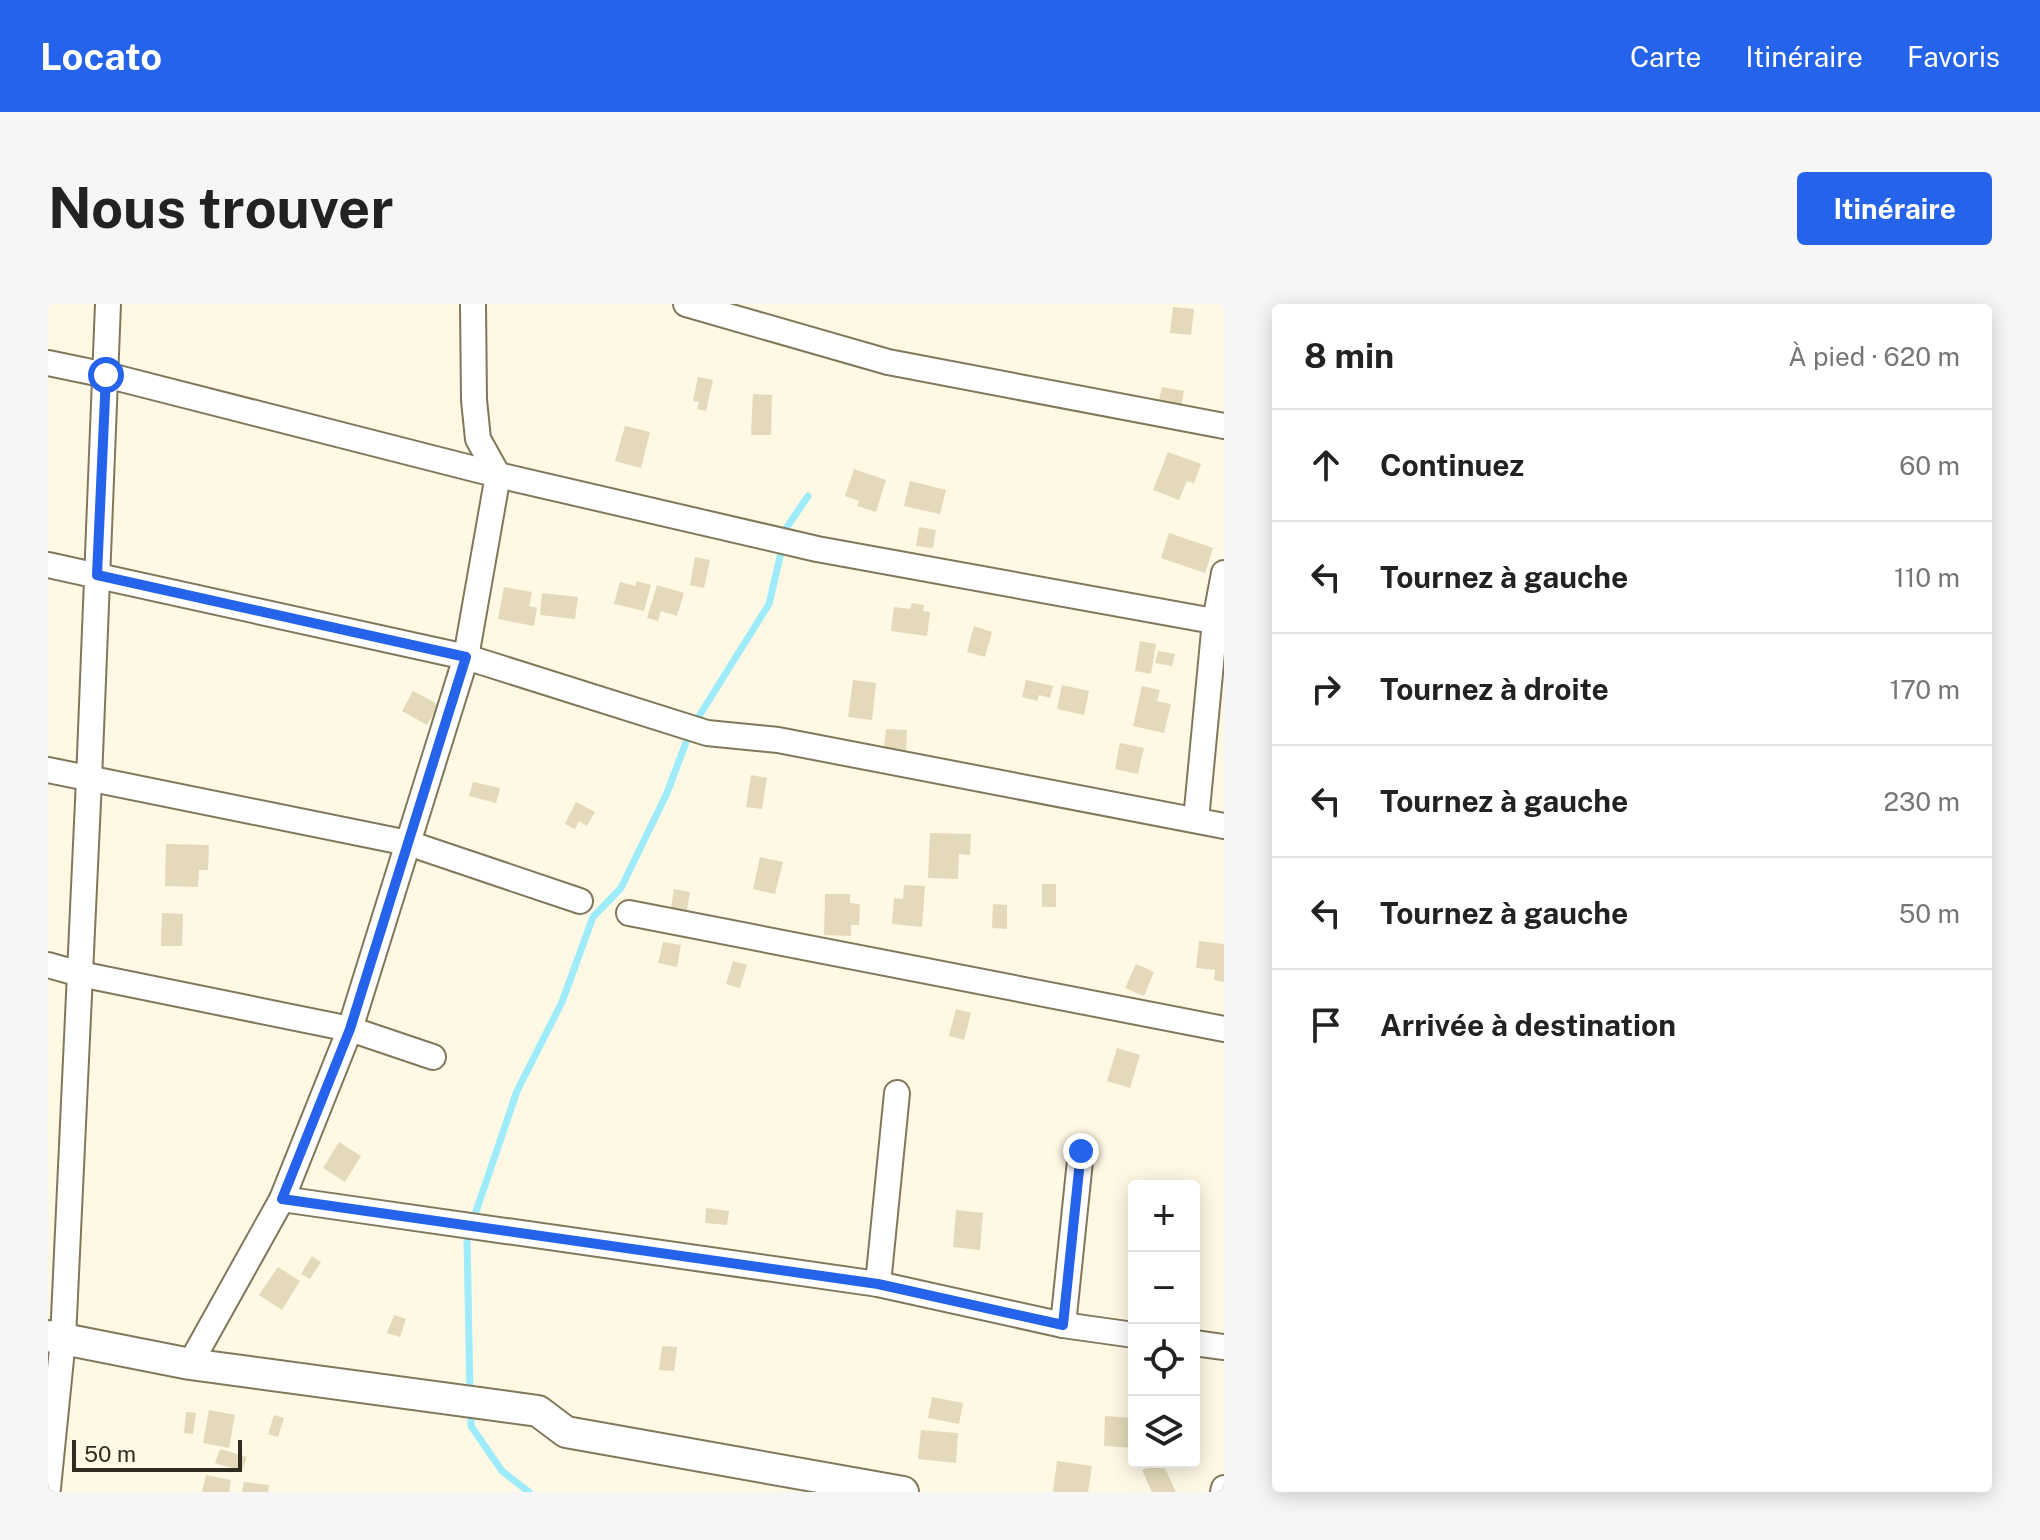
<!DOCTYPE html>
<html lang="fr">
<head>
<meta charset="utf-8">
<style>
  body { margin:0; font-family:"Public Sans",sans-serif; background:#f6f6f6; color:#222 }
  .controls { position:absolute; right:24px; bottom:24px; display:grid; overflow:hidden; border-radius:8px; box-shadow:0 4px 20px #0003 }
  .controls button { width:72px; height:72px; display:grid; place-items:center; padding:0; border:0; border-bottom:2px solid #e0e0e0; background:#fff; color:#222; font:40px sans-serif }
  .scale { position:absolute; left:24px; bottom:20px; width:170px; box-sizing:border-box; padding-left:8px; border:4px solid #302c20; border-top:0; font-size:22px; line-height:28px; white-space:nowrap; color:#302c20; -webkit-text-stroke:6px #fff8e5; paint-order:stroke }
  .stop { position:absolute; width:24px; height:24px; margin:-18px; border:6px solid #2563eb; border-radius:50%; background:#fff }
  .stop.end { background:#2563eb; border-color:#fff; box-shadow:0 2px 8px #0008 }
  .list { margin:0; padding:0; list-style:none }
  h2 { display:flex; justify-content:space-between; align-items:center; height:104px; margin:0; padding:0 32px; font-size:34px }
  h2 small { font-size:26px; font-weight:400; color:#767676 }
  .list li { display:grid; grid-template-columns:52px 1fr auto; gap:24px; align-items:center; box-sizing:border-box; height:112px; padding:0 32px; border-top:2px solid #e0e0e0 }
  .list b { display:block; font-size:30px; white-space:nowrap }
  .list em { font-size:26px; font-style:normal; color:#767676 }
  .icon { flex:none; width:44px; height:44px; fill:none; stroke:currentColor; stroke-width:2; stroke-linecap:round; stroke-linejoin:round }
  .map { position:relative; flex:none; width:1176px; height:1188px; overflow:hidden; border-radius:8px }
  header { display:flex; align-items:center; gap:48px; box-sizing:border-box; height:112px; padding:0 40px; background:#2563eb; color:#fff }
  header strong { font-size:38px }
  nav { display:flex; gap:44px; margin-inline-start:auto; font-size:28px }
  .intro { display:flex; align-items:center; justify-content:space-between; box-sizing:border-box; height:192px; padding:0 48px }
  h1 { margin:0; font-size:56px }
  .button { padding:20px 36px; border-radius:8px; background:#2563eb; color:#fff; font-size:28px; font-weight:700 }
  main { display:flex; gap:48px; padding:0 48px }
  aside { flex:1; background:#fff; border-radius:8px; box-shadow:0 4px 20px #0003 }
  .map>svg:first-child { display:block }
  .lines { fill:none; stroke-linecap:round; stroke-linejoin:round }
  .stream { stroke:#9eecfb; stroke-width:7 }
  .building { fill:#e4d9ba }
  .minor-casing { stroke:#81775a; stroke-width:28 }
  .tertiary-casing { stroke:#81775a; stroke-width:34 }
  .minor { stroke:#fff; stroke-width:24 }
  .tertiary { stroke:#fff; stroke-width:30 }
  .route { stroke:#2563eb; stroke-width:10 }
</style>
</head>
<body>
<header>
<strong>Locato</strong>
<nav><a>Carte</a><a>Itinéraire</a><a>Favoris</a></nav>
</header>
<div class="intro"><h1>Nous trouver</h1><a class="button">Itinéraire</a></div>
<main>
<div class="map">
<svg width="1176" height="1188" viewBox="0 0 1176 1188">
  <rect width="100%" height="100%" fill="#fff8e5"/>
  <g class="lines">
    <g class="stream">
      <path d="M422,1089L419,934L469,787L514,698L545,613L573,584L619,489L643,425L721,300L739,223L760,192"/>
      <path d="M423,1105V1122L454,1167L481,1188"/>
    </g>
  </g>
  <g class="building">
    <path d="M1125,3L1146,5L1143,31L1122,29Z"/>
    <path d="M650,73L665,76L658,107L649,105L651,98L645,97Z"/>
    <path d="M1114,83L1136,87L1131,114L1108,109Z"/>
    <path d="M705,90L724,91L723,131H703Z"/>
    <path d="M577,122L602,128L593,164L567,157Z"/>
    <path d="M1120,148L1153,160L1146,179L1139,177L1131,196L1105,186Z"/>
    <path d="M806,165L838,176L828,208L809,202L811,197L797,192Z"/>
    <path d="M862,177L898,186L892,210L856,202Z"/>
    <path d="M871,223L888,226L885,244L868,242Z"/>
    <path d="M1121,229L1165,244L1157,269L1113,254Z"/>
    <path d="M647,253L662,256L656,284L642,281Z"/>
    <path d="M589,277L603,281L596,307L566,300L572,278L587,282Z"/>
    <path d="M609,281L636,289L629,312L613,307L610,317L599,314Z"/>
    <path d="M456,283L484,288L481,302L489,304L486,322L450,315Z"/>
    <path d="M494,289L530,293L527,315L492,311Z"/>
    <path d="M864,299L876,301L875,307L882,308L879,332L843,327L846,303L862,305Z"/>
    <path d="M926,322L944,328L937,353L919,348Z"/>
    <path d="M1092,337L1108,340L1103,370L1087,367Z"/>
    <path d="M1110,347L1127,350L1124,362L1107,359Z"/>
    <path d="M805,376L828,379L824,416L800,413Z"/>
    <path d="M978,376L1005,382L1002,394L991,391L989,397L974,393Z"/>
    <path d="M1014,381L1041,387L1036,411L1009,405Z"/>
    <path d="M1094,382L1112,386L1109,397L1123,400L1116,429L1085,422Z"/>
    <path d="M365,387L391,401L379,421L354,407Z"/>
    <path d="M838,425L859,426L858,447L836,445Z"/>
    <path d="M1072,439L1096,444L1090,470L1067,465Z"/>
    <path d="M703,471L719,474L714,505L698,503Z"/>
    <path d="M425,478L452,484L448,499L421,492Z"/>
    <path d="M528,498L547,508L539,522L531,517L527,525L517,520Z"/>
    <path d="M882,529L923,530L922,551L911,550L910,575L880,574Z"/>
    <path d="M118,540L161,541L160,566H151L150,583L117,582Z"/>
    <path d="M712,553L735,558L727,590L705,585Z"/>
    <rect x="994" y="580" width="14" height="23"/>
    <path d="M856,581L877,582L874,623L844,620L846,594L855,595Z"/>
    <path d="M626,585L642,588L637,618L621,616Z"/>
    <path d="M777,590H802V599L812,600L811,621H803V632L776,631Z"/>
    <path d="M945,600L959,601V625L944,624Z"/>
    <path d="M114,609L135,610L134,642H113Z"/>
    <path d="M1151,637L1176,640V678L1166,676L1167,666L1148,664Z"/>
    <path d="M615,638L633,641L629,663L610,659Z"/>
    <path d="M685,657L699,661L692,684L678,680Z"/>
    <path d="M1088,660L1106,668L1096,692L1077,684Z"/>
    <path d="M908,705L923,709L916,736L901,732Z"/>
    <path d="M1069,744L1092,751L1082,784L1059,777Z"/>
    <path d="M291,838L313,852L297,878L275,864Z"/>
    <path d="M658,904L681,907L679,921L657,919Z"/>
    <path d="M908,906L935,909L932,946L905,943Z"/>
    <path d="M264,952L273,958L262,975L253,970Z"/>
    <path d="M230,963L252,977L234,1006L211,991Z"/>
    <path d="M346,1011L358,1015L352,1033L339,1029Z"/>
    <path d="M614,1042L629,1043L626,1067L611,1066Z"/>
    <path d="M884,1093L915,1099L911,1120L880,1114Z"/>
    <path d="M161,1106L187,1111L181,1144L155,1139Z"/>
    <path d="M138,1108L148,1109L145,1130L136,1129Z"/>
    <path d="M226,1111L236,1114L230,1133L220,1130Z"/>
    <path d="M1057,1112L1086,1114V1144L1056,1142Z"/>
    <path d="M873,1126L910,1129L908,1159L870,1155Z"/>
    <path d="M172,1145L199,1153L194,1167L167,1159Z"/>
    <path d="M1009,1157L1044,1162L1040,1188H1005Z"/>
    <path d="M1112,1158H1114L1128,1188H1104L1094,1166Z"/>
    <path d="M158,1171L183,1176L181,1188H154Z"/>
    <path d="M196,1178L221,1181L220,1188H194Z"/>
  </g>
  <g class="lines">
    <g class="minor-casing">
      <g id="minor">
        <path d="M638,0L840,58L1176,122"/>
        <path d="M0,59L58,71L450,171L769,245L1176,319"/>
        <path d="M0,261L418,353L659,429L730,436L1176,522"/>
        <path d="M0,466L360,539L532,597"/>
        <path d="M1148,516L1167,317L1176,269"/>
        <path d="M581,609L1176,725"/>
        <path d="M0,661L32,670L302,725L385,753"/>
        <path d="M234,895L830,980L1015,1021L1086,1031"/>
        <path d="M830,980L849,789"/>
        <path d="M1015,1021L1033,847"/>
        <path d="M1146,1039L1176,1043"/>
        <path d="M142,1060L234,895L302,725L418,353L450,171L430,135L426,96L425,0"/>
        <path d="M0,1184L15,1035L41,476L60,0"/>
        <path d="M1175,1188L1176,1184"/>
      </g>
    </g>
    <g class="tertiary-casing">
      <path id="tertiary" d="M0,1032L142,1060L490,1107L518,1128L855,1188"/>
    </g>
    <use href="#minor" class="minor"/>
    <use href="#tertiary" class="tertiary"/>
  </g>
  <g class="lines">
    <path class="route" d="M58,71L49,271L418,353L302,725L234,895L830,980L1015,1021L1033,847"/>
  </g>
</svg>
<div class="controls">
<button>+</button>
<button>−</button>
<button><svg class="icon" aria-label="locate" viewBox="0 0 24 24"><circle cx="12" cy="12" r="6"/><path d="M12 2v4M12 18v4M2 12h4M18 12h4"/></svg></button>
<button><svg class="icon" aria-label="layers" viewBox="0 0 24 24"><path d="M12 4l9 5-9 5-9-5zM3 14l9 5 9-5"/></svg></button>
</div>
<div class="scale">50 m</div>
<div class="stop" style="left:58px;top:71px"></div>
<div class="stop end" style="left:1033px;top:847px"></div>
</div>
<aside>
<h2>8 min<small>À pied · 620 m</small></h2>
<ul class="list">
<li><svg class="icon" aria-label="ahead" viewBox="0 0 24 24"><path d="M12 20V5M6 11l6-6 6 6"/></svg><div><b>Continuez</b></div><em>60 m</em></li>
<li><svg class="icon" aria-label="left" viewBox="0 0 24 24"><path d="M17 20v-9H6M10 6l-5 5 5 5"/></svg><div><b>Tournez à gauche</b></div><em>110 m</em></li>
<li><svg class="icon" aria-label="right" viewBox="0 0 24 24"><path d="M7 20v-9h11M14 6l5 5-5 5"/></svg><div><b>Tournez à droite</b></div><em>170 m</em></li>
<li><svg class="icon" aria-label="left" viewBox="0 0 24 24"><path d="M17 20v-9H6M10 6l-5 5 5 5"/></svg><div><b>Tournez à gauche</b></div><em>230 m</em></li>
<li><svg class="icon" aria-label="left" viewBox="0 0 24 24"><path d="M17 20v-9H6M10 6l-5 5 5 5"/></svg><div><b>Tournez à gauche</b></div><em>50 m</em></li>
<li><svg class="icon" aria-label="arrive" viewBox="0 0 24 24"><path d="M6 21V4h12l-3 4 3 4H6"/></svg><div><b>Arrivée à destination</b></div></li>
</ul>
</aside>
</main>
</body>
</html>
